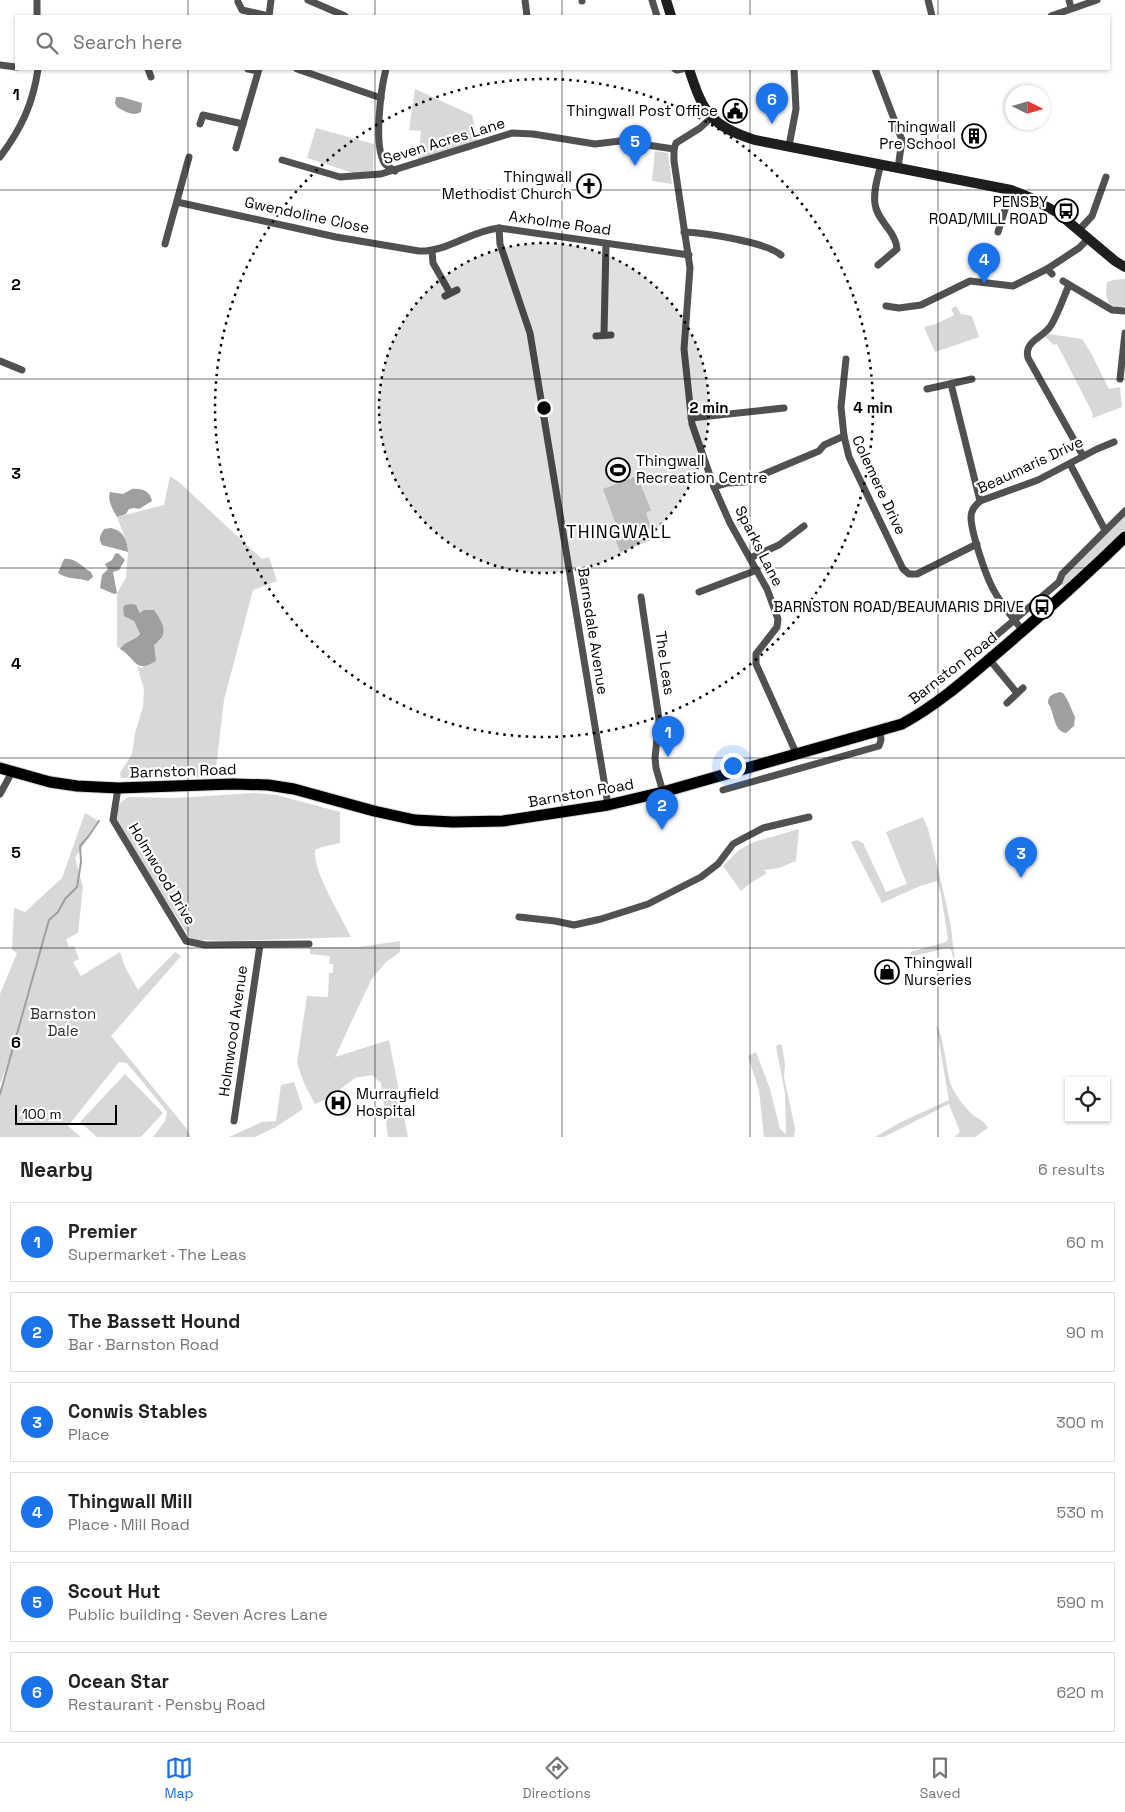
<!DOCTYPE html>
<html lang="en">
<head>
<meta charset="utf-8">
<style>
  body { margin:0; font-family:"Space Grotesk",sans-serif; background:#f2f2f2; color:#222 }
  .controls { position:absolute; right:15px; bottom:15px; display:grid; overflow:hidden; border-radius:0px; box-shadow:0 1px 4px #0004 }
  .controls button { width:45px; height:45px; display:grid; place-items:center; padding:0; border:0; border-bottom:1px solid #e0e0e0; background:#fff; color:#222; font:25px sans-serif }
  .compass { position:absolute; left:1005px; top:85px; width:45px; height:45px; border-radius:50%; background:#fff; box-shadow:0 1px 4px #0004; rotate:95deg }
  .scale { position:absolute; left:15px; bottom:12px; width:102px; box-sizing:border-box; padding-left:5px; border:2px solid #000; border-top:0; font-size:14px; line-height:18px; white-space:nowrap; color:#000; -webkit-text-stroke:4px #fff; paint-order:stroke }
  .you { position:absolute; left:732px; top:765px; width:18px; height:18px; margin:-12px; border:4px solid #fff; border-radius:50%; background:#1a73e8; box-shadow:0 0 0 8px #1a73e833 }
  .badge { display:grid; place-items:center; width:32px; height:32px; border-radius:50%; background:#1a73e8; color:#fff; font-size:16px; font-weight:700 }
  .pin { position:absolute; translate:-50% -41px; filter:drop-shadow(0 1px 2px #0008) }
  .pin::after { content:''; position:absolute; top:26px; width:18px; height:15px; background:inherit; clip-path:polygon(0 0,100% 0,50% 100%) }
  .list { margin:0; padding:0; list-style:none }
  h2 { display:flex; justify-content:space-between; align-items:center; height:65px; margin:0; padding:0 20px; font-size:21px }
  h2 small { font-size:16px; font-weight:400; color:#767676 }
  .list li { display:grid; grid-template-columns:32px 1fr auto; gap:15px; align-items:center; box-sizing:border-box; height:80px; margin:0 10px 10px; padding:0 10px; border:1px solid #e0e0e0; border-radius:0px }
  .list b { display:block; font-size:19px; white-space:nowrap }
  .list p { margin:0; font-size:16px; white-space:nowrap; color:#767676 }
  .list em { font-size:16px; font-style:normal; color:#767676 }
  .icon { flex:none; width:28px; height:28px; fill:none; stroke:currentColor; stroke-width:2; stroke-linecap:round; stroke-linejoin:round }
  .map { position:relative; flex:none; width:1125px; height:1137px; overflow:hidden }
  .search { position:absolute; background:#fff; box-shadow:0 1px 4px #0004; left:15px; right:15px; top:15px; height:55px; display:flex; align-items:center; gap:12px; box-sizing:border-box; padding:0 18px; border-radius:0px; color:#767676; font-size:19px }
  .sheet { height:605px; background:#fff }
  nav { display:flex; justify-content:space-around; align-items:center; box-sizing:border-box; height:70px; border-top:1px solid #e0e0e0; background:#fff; font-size:14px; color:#767676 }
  nav a { display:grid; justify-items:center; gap:2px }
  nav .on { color:#1a73e8 }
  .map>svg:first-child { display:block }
  .green { fill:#d8d8d8 }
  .water { fill:#9f9f9f }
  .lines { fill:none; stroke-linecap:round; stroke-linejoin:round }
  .stream { stroke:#9f9f9f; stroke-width:2 }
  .primary-casing { stroke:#dbdbdb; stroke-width:13 }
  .minor { stroke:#515151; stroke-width:7 }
  .secondary { stroke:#1e1e1e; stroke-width:10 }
  .primary { stroke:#000; stroke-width:11 }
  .grid { fill:none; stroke:#000; stroke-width:1; stroke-opacity:0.55 }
  .ring { fill:none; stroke:#000; stroke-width:2.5; stroke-dasharray:2.5 5 }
  .labels { text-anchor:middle; stroke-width:4.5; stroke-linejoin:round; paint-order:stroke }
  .poi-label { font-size:15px; fill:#000; stroke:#fff; text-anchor:end }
  .street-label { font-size:15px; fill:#000; stroke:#fff }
  .park-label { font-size:15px; fill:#2f2f2f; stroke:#fff }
  .quarter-label { font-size:18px; letter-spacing:1px; fill:#000; stroke:#fff }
  .grid-label { font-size:16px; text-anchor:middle; font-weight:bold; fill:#000; stroke:#fff; stroke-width:4.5; stroke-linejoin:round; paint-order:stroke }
  .centre { fill:#000; stroke:#fff; stroke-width:2.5 }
  .ring-label { font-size:15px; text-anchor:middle; font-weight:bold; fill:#000; stroke:#fff; stroke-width:4.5; stroke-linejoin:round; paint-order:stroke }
</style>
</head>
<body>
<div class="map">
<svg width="1125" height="1137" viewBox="0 0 1125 1137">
  <rect width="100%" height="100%" fill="#fff"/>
  <g class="green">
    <path d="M415,89L472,115L478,141L418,159L421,131L409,130Z"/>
    <path d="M316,128L374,144L373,172L353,173L307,158Z"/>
    <path d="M655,151L668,153L672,184L652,181Z"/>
    <path d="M1125,279V306L1118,308L1109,304L1106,295L1107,282L1113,280Z"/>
    <path d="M956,306L961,314L972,316L979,337L935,352L924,327L936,324L954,315L951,309Z"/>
    <path d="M1049,334L1082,339L1091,353L1109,389L1120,387L1122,407L1093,418L1092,412L1057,344L1054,345L1045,337Z"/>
    <path d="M170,476L180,483L262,559L269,557L277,581L253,590L224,700L215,777L121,778L120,773L132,754L135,733L143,707L144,689L137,666L142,668L154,653V644L161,640L140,613L138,607L134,621L140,634C135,641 126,640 120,649L117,646V593L126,578L128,552L127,543L117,517L164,505Z"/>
    <path d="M637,476L651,510L646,513L655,539L620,552L611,526L616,524L603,489Z"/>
    <path d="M1125,515V530L1064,588L1061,583L1064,575Z"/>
    <path d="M255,793L277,795L340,812V843L322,847L315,850C313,873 341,915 351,937L231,941L196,940L190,938L116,823L117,810L121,802L128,797L175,798Z"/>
    <path d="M85,813L99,821L75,858L83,887L78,933L66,939L69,947L74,946L79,959L73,962L81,976L120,952L125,967L138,990L175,952L181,956L111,1036L186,1128L191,1137H153L165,1121L167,1112L127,1063L119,1062L68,1126L81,1137H0V1094L12,1052L0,1084V994L17,953L12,950L14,908L25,912L62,878Z"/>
    <path d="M923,817L928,829C935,858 943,887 949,917C953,933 952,948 956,964L965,963L966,966L956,968L951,950L948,948L913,956L911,955L910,952L946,942L948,939L941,895L937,881L920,886L882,903L851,842L857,840L863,843L886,892L907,884L886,832Z"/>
    <path d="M799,829L796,861L779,868L764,870L767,873L749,884L741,891L723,866L739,850L754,842Z"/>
    <path d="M400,941V952L386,962L371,980L335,1057L389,1040L408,1137H388L381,1083L372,1075L355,1078L329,1098L315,1104L304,1083L297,1063L307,996L328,997L329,973H333V964H329L330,956L310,954V947H359Z"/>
    <path d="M936,1025C944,1034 946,1071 951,1085C955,1095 966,1109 974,1116C981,1120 984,1121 988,1128L975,1137H954L960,1132L949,1104L884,1137H875L899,1123L949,1100Z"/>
    <path d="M778,1044L782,1045L785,1064L784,1077L795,1128L794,1137H764L759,1090L748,1056L756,1052L770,1089L780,1129L786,1134L785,1093L776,1047Z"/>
    <path d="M125,1074L163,1113L141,1137H97L80,1122Z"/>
    <path d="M294,1082L303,1109L276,1127L255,1137H229L262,1122L276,1121L281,1085Z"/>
  </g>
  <g class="water">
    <path d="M116,97H122L142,103L141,112C133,117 124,111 117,107L115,103Z"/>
    <path d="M132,489C142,488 150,491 152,501L139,509L134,508L129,509L126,514L117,517C113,510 107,500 110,492L123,494Z"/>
    <path d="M111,528C124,531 127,540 128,552L102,545C98,539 100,535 104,529Z"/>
    <path d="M118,553L125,560L119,570L113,572L117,593L114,594L100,588L102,575L108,569L105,564L112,560L115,554Z"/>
    <path d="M64,559C75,557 82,567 91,572L93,577L88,581C79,578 66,579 58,573Z"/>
    <path d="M131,604L136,605L140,613L144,610H154C163,623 170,634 154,645L156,661C134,674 137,659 120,649C126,640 135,641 140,634L134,621L124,616L123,607L126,605Z"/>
    <path d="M1060,692L1063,693C1069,701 1071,709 1075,717L1074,726L1066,733C1053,731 1055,713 1048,703C1048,695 1053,694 1060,692Z"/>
  </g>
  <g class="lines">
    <path class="stream" d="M0,1094L49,920L58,912L65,899L77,887L81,862L80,846L88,837L99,821"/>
    <g class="primary-casing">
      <path id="primary" d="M0,768L50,782L77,786L118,788L233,784L268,785L294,789L374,811L415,820L453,822L503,821L608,805L663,792L902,724C935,706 963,682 991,658C1037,619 1082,579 1125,537"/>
    </g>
    <g class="minor">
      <path d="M37,0V16"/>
      <path d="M308,0L345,16"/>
      <path d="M525,0L527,16"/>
      <path d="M582,0V1"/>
      <path d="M652,0L657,16"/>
      <path d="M928,0L932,16"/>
      <path d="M1069,0L1071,8"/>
      <path d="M238,2L242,10L269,16"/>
      <path d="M269,16L271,0"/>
      <path d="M1051,16L1097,0"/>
      <path d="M0,65L16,67"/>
      <path d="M148,69L151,77"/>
      <path d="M248,69L258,71"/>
      <path d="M297,69L381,98"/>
      <path d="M386,69C381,88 373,147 385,164C387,166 392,169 395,171"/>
      <path d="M675,69L677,70L682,69"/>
      <path d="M875,69L902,140L898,168"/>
      <path d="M711,118L700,128L676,143L674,149V161L690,268L684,349L692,424L714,487L730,523L767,589L778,619L777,627L756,654V664L797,755"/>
      <path d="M200,124L203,115L243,124"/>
      <path d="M789,146L796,109L794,69"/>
      <path d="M236,148L259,69"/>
      <path d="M0,157C21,129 33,104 38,69"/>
      <path d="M282,160L340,177L381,174L512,133L533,134L595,144L620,141L674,149"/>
      <path d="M177,202L336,237L419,251C447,252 470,231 499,228L689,255"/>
      <path d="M499,228L500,244L530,333L608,805"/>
      <path d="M1079,230L1092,216L1106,177"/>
      <path d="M684,232C706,233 766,242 781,255"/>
      <path d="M998,232L1011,190"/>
      <path d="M165,244L189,157"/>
      <path d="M432,251L433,263L450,293"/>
      <path d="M878,265L897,249C896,231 877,221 875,204C873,191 878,176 881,164"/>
      <path d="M1047,269L1052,274"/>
      <path d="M1063,281L1112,310L1125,311"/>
      <path d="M1069,285C1064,296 1056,320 1049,328C1040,339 1024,342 1028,358L1083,456"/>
      <path d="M445,296L457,290"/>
      <path d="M886,306L899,308L921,305L970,281L1013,286L1047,269L1079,248L1088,239"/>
      <path d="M604,334L606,244"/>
      <path d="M596,336L611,335"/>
      <path d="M0,361L22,370"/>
      <path d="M1120,379L1125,333"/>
      <path d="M951,384L980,501"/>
      <path d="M927,389L972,379"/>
      <path d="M691,418L784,408"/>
      <path d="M844,436L841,407L846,359"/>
      <path d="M1070,464L1105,530"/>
      <path d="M714,487L728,483L745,482L819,451L824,445L844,436L849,457L903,569L909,574H917L977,544"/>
      <path d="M750,558L779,545L804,526"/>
      <path d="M699,592L757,570"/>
      <path d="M641,597L659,719L655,758L656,768L663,792"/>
      <path d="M1023,631C1012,617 1000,603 992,587C985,573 971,532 971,517C971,510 975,506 980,501L1038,480L1097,449L1114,442"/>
      <path d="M973,655L1059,582L1062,574L1125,511"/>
      <path d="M989,659L1017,693"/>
      <path d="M1007,703L1023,688"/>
      <path d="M118,788L113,820L186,941L205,945L309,944"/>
      <path d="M723,790L879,746L881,740L880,732"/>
      <path d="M0,794L12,772"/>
      <path d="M519,917L555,921L574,925L601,919L648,904L701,877L718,864L733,844L744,838L763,828L809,817"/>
      <path d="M234,1121L260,945"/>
    </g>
    <g class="secondary">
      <path d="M666,0L671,16"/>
      <path d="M689,69C703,112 710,126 755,140L1011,190L1031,198L1058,213L1115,261L1125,267"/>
    </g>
    <use href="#primary" class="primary"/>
  </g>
  <path class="grid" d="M188,0V16M375,0V16M562,0V16M750,0V16M938,0V16M188,69V1137M375,69V1137M562,69V1137M750,69V1137M938,69V1137M0,190H1125M0,379H1125M0,568H1125M0,758H1125M0,948H1125"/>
  <circle cx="544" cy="408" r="165" fill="#000" fill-opacity=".12"/>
  <g class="ring">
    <circle cx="544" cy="408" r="165"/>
    <circle cx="544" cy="408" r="329"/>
  </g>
  <defs>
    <g id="civic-ring" transform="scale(1.25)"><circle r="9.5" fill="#fff" stroke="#000" stroke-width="1.5"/><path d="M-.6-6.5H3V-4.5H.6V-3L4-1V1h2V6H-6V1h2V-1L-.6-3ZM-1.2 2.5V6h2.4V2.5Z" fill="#000"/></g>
    <g id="building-ring" transform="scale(1.25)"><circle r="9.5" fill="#fff" stroke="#000" stroke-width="1.5"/><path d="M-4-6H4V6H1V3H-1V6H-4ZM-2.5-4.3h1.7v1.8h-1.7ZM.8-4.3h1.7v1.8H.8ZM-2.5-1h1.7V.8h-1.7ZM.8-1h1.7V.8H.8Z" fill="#000"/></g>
    <g id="church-ring" transform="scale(1.25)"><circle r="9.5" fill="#fff" stroke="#000" stroke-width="1.5"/><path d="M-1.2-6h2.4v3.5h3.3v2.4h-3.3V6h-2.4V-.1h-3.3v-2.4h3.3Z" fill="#000"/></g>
    <g id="bus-ring" transform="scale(1.25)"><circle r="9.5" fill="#fff" stroke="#000" stroke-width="1.5"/><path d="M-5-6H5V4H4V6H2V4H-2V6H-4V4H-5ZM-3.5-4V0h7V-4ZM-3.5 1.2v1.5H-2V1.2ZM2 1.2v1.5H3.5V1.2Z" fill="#000"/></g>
    <g id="stadium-ring" transform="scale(1.25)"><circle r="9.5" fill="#fff" stroke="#000" stroke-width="1.5"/><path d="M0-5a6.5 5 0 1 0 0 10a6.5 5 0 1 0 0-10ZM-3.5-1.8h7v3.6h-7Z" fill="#000"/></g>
    <g id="shop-ring" transform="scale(1.25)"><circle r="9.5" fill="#fff" stroke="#000" stroke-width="1.5"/><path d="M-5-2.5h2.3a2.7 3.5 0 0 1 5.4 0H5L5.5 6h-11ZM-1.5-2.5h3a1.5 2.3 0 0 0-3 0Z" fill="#000"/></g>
    <g id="hospital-ring" transform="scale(1.25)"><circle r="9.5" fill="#fff" stroke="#000" stroke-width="1.5"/><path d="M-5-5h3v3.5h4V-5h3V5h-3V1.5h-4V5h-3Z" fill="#000"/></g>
  </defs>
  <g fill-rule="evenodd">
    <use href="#civic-ring" x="735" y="111"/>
    <use href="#building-ring" x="974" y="136"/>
    <use href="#church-ring" x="589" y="186"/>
    <use href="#bus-ring" x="1066" y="211"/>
    <use href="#stadium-ring" x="618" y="470"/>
    <use href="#bus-ring" x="1042" y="607"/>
    <use href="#shop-ring" x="887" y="972"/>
    <use href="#hospital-ring" x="338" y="1103"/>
  </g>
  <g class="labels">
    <g class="poi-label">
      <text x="718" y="116">Thingwall Post Office</text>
      <text x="956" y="132">Thingwall<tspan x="956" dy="17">Pre School</tspan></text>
      <text x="572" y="182">Thingwall<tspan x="572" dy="17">Methodist Church</tspan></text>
      <text x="1048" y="207">PENSBY<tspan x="1048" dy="17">ROAD/MILL ROAD</tspan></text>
      <text x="636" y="466" text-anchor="start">Thingwall<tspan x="636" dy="17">Recreation Centre</tspan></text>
      <text x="1024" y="612">BARNSTON ROAD/BEAUMARIS DRIVE</text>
      <text x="904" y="968" text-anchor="start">Thingwall<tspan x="904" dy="17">Nurseries</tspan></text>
      <text x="356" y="1099" text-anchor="start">Murrayfield<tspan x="356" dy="17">Hospital</tspan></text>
    </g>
    <g class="street-label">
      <text transform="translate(444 141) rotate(-17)" y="5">Seven Acres Lane</text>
      <text transform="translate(307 215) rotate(12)" y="5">Gwendoline Close</text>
      <text transform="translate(560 223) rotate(8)" y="5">Axholme Road</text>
      <text transform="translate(1030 465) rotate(-25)" y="5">Beaumaris Drive</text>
      <text transform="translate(879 485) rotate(65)" y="5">Colemere Drive</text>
      <text transform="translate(759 546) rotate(63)" y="5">Sparks Lane</text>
      <text transform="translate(593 631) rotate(81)" y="5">Barnsdale Avenue</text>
      <text transform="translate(665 663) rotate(82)" y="5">The Leas</text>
      <text transform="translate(953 668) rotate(-38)" y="5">Barnston Road</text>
      <text transform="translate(183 771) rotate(-2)" y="5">Barnston Road</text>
      <text transform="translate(581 793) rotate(-10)" y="5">Barnston Road</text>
      <text transform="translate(162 874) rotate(59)" y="5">Holmwood Drive</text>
      <text transform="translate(233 1031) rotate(-82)" y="5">Holmwood Avenue</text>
    </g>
    <g class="park-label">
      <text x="63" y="1019">Barnston<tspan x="63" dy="17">Dale</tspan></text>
    </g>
    <g class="quarter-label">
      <text x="619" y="538">THINGWALL</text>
    </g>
  </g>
  <g class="grid-label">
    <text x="16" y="100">1</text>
    <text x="16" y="290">2</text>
    <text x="16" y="479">3</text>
    <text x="16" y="669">4</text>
    <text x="16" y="858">5</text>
    <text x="16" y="1048">6</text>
  </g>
  <circle cx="544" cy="408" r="8" class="centre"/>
  <g class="ring-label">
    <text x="709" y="413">2 min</text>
    <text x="873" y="413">4 min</text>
  </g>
</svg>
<div class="controls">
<button><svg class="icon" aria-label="locate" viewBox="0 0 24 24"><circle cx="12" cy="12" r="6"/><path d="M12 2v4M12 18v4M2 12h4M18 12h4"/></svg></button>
</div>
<svg class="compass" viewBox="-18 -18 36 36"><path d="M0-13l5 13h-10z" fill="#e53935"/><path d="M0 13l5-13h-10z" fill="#767676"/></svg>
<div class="scale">100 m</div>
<div class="you"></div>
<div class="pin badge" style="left:668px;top:757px">1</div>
<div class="pin badge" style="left:662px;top:830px">2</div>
<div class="pin badge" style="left:1021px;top:878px">3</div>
<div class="pin badge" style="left:984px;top:284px">4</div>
<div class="pin badge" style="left:635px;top:166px">5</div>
<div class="pin badge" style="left:772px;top:124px">6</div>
<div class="search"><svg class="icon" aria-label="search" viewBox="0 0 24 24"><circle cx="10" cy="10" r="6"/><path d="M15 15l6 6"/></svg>Search here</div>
</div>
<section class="sheet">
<h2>Nearby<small>6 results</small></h2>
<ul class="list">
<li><span class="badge">1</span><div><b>Premier</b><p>Supermarket · The Leas</p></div><em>60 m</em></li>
<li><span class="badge">2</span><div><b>The Bassett Hound</b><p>Bar · Barnston Road</p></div><em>90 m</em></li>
<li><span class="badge">3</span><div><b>Conwis Stables</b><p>Place</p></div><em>300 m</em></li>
<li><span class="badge">4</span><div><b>Thingwall Mill</b><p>Place · Mill Road</p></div><em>530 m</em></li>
<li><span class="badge">5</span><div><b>Scout Hut</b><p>Public building · Seven Acres Lane</p></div><em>590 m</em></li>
<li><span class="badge">6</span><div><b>Ocean Star</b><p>Restaurant · Pensby Road</p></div><em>620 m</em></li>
</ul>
</section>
<nav>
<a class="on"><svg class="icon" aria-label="map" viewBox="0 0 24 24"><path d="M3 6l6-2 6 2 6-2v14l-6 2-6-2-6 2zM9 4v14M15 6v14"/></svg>Map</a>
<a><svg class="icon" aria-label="directions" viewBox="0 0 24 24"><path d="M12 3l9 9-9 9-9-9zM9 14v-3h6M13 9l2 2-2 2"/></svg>Directions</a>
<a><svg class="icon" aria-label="saved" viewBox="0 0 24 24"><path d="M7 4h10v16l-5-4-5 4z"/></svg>Saved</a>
</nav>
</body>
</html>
